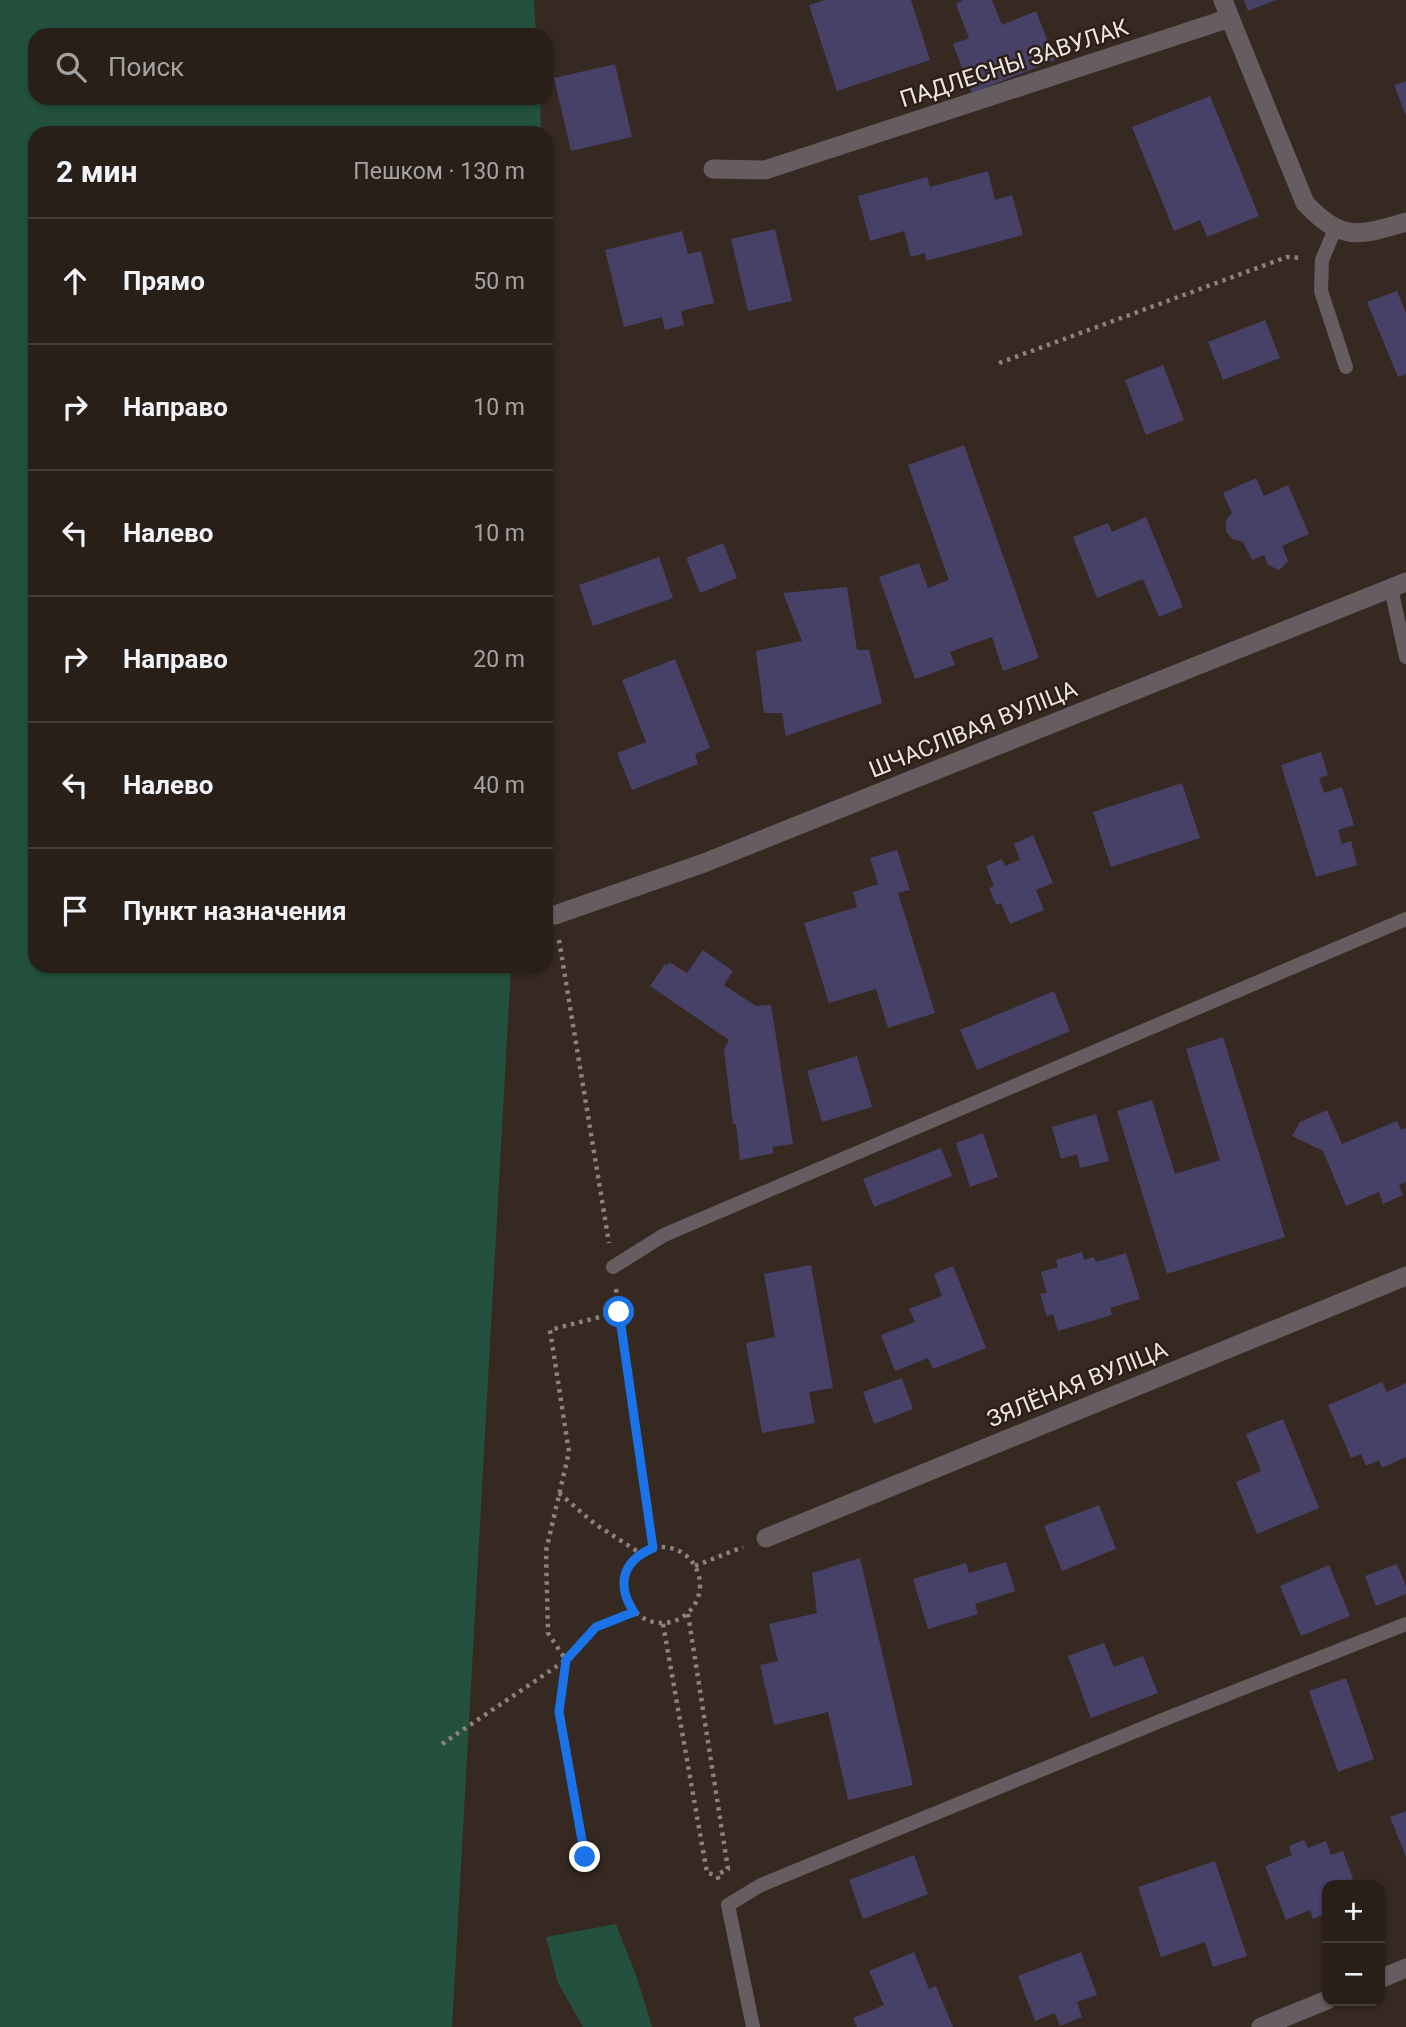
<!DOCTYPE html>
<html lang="ru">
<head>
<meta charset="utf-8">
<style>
  body { margin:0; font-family:Roboto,sans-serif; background:#342c26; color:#f1f3f6 }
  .controls { position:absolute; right:21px; bottom:21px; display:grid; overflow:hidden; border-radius:14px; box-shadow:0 2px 5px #0004 }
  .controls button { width:63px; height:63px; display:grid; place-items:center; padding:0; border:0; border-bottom:2px solid #443d38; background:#281f19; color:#f1f3f6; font:35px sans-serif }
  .stop { position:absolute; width:21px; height:21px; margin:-16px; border:5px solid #1a73e8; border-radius:50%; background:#fff }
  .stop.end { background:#1a73e8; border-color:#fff; box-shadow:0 2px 7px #0008 }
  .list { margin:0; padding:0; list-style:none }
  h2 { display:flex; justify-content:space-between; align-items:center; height:91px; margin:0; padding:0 28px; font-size:30px }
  h2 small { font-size:23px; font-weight:400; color:#a5a2a2 }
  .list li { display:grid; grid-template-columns:46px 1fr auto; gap:21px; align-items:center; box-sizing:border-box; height:126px; padding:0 28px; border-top:2px solid #443d38 }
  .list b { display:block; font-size:26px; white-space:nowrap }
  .list em { font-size:23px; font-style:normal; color:#a5a2a2 }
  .icon { flex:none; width:38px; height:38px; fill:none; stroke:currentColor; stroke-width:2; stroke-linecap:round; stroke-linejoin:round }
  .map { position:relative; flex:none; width:1406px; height:2027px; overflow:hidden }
  .search { position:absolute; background:#281f19; box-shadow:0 2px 5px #0004; left:28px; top:28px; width:525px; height:77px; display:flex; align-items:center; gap:18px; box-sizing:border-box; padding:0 24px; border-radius:21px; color:#a5a2a2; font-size:26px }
  .panel { position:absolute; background:#281f19; box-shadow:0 2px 5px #0004; left:28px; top:126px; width:525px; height:847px; border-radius:21px }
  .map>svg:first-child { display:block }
  .green { fill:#23513d }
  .building { fill:#474067 }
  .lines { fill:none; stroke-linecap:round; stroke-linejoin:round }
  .path { stroke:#8c817b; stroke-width:4.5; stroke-dasharray:3.5 5; stroke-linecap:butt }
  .service { stroke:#655d5f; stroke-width:14 }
  .minor { stroke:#655d5f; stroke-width:19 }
  .route { stroke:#1a73e8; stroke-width:9 }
  .labels { text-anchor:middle; stroke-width:5; stroke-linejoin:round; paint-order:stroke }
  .street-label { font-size:23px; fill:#efe6e1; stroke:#2c1f18 }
</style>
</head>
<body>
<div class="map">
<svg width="1406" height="2027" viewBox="0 0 1406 2027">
  <rect width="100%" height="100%" fill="#362921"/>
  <g class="green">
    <path d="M0,0H534L536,35H35V98H540L541,133H35V966H511L452,2027H0Z"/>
    <path d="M616,1924L637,1978L652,2027H583L558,1983L546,1937Z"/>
  </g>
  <g class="building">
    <path d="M825,0H911L930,60L837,91L809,5Z"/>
    <path d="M963,0H992L1002,25L1036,11L1055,60L972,93L953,44L969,38L956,4Z"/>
    <path d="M1244,0H1276L1248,11Z"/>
    <path d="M615,64L632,137L571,151L554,78Z"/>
    <path d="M1406,81V116L1394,85Z"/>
    <path d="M1210,96L1259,216L1207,237L1200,220L1174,231L1132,127Z"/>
    <path d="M988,171L995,200L1012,195L1023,235L926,261L925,253L911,257L904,231L870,241L858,196L927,177L930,187Z"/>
    <path d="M775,229L792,301L748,311L731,239Z"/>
    <path d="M682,231L688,254L701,251L714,303L681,311L684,325L665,330L662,317L624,327L605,250Z"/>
    <path d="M1397,291L1406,313V374L1398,377L1367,302Z"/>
    <path d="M1265,320L1280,358L1223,380L1208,342Z"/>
    <path d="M1163,365L1184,420L1146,435L1125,380Z"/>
    <path d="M964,445L1039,658L1003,671L992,637L950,652L955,665L915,679L879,577L919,563L928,588L949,580L908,465Z"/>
    <path d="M1256,478L1264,496L1288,485L1309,534L1282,546L1288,561L1279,570L1268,565L1264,555L1252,560L1243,542L1232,539L1226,531V520L1232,513L1223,493Z"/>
    <path d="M1146,517L1183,607L1159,617L1143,579L1097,598L1073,537L1108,523L1112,532Z"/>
    <path d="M723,543L737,578L700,593L686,558Z"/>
    <path d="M659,557L673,598L593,626L579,585Z"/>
    <path d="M847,587L857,650H869L882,703L786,736L782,713H764L756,651L802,641L783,593Z"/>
    <path d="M675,659L710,748L695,754L698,764L632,790L617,753L646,742L622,680Z"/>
    <path d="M1321,752L1328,775L1319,778L1324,793L1342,787L1354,825L1338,830L1342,844L1351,841L1357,865L1316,877L1281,765Z"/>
    <path d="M1182,783L1200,838L1111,867L1093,812Z"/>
    <path d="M1033,835L1053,883L1036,890L1044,910L1010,924L1001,903L996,905L989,888L994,886L986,866L1002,859L1005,866L1020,860L1014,844Z"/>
    <path d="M897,850L910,890L898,893L935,1013L888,1028L876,989L829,1003L804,923L857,907L853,892L878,884L870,858Z"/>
    <path d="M703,950L733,971L724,985L756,1006L771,1005L793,1144L772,1147L774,1153L740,1160L736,1124H733L724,1049L729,1040L650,986L665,964L668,965L669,962L687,973Z"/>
    <path d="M1054,991L1070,1031L977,1070L960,1030Z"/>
    <path d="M1223,1037L1285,1237L1167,1274L1117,1111L1152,1100L1175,1174L1220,1160L1186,1049Z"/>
    <path d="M857,1056L872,1107L822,1122L807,1071Z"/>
    <path d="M1327,1110L1342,1144L1397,1121L1401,1130L1406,1128V1182L1399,1185L1403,1195L1383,1204L1379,1192L1346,1206L1323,1151L1292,1136L1300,1122Z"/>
    <path d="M1096,1114L1109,1161L1080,1168L1077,1154L1061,1159L1052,1127Z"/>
    <path d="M983,1133L998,1177L970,1187L956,1143Z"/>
    <path d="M941,1148L952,1176L874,1207L863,1179Z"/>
    <path d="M1082,1252L1084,1260L1094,1257L1096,1262L1126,1253L1140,1299L1110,1308L1112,1315L1058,1331L1053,1314L1047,1316L1040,1294L1047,1293L1041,1272L1058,1267L1056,1260Z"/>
    <path d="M811,1265L833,1388L809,1392L815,1423L762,1433L746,1343L775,1337L764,1274Z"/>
    <path d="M953,1266L986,1348L933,1369L928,1358L895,1371L881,1335L915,1322L909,1309L942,1296L934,1274Z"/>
    <path d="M902,1378L913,1409L874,1424L863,1392Z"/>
    <path d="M1382,1382L1387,1392L1406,1383V1457L1382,1468L1379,1460L1366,1466L1361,1454L1351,1458L1328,1405Z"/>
    <path d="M1283,1419L1319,1508L1257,1534L1236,1482L1261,1471L1246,1434Z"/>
    <path d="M1099,1505L1116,1549L1062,1571L1044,1526Z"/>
    <path d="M860,1558L913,1785L848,1800L828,1712L774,1725L760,1665L778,1661L769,1624L817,1613L812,1573Z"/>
    <path d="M1006,1562L1015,1591L975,1604L978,1614L928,1629L913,1579L966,1563L969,1573Z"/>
    <path d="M1397,1564L1406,1586V1594L1376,1606L1365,1576Z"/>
    <path d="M1329,1565L1350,1616L1301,1636L1280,1586Z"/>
    <path d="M1104,1643L1114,1667L1143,1656L1158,1693L1091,1718L1068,1656Z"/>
    <path d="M1346,1678L1374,1759L1338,1772L1309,1691Z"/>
    <path d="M1406,1811V1857L1390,1817Z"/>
    <path d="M1304,1840L1308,1848L1326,1841L1331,1855L1343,1851L1353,1879L1343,1883V1885H1327V1913L1313,1919L1310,1910L1286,1920L1265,1866L1292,1855L1289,1846Z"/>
    <path d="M914,1855L928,1894L863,1919L849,1880Z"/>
    <path d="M1215,1861L1247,1956L1213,1967L1205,1942L1161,1957L1138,1887Z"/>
    <path d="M914,1952L929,1989L936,1986L953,2027H857L853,2018L884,2005L869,1971Z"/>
    <path d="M1081,1952L1097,1995L1077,2002L1082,2017L1060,2026L1055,2013L1035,2021L1018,1976Z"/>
  </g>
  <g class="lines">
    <g class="path">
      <path d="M999,363L1287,257L1300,258"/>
      <path d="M559,940L609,1243"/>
      <path d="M616,1289L653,1548"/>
      <path d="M559,1493L595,1524L640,1553"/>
      <circle cx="662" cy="1585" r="38"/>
      <path d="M695,1566L743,1547"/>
      <path d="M688,1614L728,1869L717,1875L720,1884"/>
      <path d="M663,1624L707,1873L717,1875"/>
      <path d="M442,1744L566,1660L596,1627L634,1612"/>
      <path d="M585,1857L559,1712L566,1660L548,1633L546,1551L569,1452L550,1330L619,1312"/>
    </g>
    <g class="service">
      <path d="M1335,229L1322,260L1321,291L1346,367"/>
      <path d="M1391,588L1406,657"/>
      <path d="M613,1267L664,1235L1406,919"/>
      <path d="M753,2027L728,1905L761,1885L1165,1719L1406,1624"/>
    </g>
    <g class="minor">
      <path d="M1223,0L1230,18"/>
      <path d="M713,169L765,170L1230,18L1305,203C1342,242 1358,236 1406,222"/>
      <path d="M555,915L704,863L1406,582"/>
      <path d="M766,1538L1406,1276"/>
      <path d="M1380,1979L1406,1968"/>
      <path d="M1261,2027L1327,2000"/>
    </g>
  </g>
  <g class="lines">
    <path class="route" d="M585,1857L559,1712L566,1660L596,1627L634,1612C616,1585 622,1561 653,1548L619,1312"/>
  </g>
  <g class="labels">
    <g class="street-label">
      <text transform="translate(1014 63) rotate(-18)" y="8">ПАДЛЕСНЫ ЗАВУЛАК</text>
      <text transform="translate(973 729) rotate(-22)" y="8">ШЧАСЛІВАЯ ВУЛІЦА</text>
      <text transform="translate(1077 1384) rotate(-22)" y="8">ЗЯЛЁНАЯ ВУЛІЦА</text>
    </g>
  </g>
</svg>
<div class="controls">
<button>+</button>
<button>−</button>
</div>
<div class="stop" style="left:619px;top:1312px"></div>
<div class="stop end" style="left:585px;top:1857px"></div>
<div class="search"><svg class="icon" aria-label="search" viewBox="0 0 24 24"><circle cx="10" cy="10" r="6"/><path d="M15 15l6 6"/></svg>Поиск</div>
<section class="panel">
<h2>2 мин<small>Пешком · 130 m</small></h2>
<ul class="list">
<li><svg class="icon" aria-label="ahead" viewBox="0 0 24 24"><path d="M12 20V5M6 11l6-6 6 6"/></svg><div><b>Прямо</b></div><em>50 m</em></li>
<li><svg class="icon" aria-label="right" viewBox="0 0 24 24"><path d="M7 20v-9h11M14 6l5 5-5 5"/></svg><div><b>Направо</b></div><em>10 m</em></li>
<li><svg class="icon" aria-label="left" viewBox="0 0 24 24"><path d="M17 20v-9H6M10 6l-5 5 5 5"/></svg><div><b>Налево</b></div><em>10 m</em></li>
<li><svg class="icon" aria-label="right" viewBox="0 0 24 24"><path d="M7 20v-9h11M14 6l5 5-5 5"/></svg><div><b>Направо</b></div><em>20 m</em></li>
<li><svg class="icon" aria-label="left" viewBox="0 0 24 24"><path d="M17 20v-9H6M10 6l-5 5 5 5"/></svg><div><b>Налево</b></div><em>40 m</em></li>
<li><svg class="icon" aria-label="arrive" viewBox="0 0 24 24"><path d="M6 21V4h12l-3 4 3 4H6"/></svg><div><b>Пункт назначения</b></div></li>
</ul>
</section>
</div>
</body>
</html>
